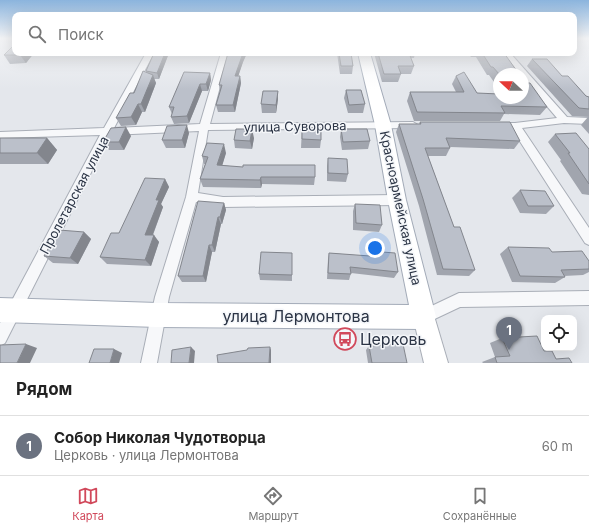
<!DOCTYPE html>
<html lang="ru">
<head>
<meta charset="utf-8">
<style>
  body { margin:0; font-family:Inter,sans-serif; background:#f6f6f6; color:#222 }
  .controls { position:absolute; right:12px; bottom:12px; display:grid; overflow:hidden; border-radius:8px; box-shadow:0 4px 16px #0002 }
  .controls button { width:36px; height:36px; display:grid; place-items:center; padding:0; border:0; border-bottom:1px solid #e0e0e0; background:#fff; color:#222; font:20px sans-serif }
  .compass { position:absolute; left:493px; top:68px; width:36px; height:36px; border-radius:50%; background:#fff; box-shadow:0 4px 16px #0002; rotate:292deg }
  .you { position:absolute; left:375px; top:248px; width:14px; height:14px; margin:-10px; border:3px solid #fff; border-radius:50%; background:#1a73e8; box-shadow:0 0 0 6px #1a73e833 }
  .badge { display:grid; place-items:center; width:26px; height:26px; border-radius:50%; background:#d1495b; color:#fff; font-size:13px; font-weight:700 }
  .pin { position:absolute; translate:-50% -33px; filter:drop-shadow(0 1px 2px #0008) }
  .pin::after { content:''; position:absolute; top:21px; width:14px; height:12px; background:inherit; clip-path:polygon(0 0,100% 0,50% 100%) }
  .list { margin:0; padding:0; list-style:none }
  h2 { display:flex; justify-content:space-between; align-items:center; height:52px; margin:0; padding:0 16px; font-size:17px }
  h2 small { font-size:13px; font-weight:400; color:#767676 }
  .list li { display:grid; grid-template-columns:26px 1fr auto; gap:12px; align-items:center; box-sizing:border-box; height:60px; padding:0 16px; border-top:1px solid #e0e0e0 }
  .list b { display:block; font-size:15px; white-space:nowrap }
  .list p { margin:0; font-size:13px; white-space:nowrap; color:#767676 }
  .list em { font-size:13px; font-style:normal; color:#767676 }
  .icon { flex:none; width:22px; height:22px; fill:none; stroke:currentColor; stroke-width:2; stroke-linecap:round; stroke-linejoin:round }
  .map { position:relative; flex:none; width:589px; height:363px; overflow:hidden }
  .search { position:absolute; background:#fff; box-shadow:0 4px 16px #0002; left:12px; right:12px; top:12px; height:44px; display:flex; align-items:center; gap:10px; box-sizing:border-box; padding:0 14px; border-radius:8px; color:#767676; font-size:15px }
  .sheet { height:112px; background:#fff }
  nav { display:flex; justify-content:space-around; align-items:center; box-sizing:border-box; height:56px; border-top:1px solid #e0e0e0; background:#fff; font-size:11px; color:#767676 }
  nav a { display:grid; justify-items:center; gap:2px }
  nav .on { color:#d1495b }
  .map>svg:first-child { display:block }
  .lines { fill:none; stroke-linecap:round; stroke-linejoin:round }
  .street-casing { stroke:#a9aeb7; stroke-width:2 }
  .secondary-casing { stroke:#a9aeb7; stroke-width:2 }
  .primary-casing { stroke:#a3abb8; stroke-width:2 }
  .street { fill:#f7f8fa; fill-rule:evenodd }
  .secondary { fill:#fff; fill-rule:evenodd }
  .primary { fill:#fff; fill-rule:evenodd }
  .wall { fill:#a1a5ae }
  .shaded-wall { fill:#83868d }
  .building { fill:#bbc0ca; stroke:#83868d }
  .labels { text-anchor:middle; stroke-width:3; stroke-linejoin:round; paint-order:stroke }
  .street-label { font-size:13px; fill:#2b3445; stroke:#f4f6f9 }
  .near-street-label { font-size:16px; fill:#2b3445; stroke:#f4f6f9 }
  .near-poi-label { font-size:16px; fill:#2b3445; stroke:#f4f6f9; text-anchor:start }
</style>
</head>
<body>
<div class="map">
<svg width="589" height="363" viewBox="0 0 589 363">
  <rect width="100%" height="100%" fill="#e4e7ec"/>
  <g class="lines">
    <g class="street-casing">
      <g id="street">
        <path d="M146,53H154L114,128L200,124L221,53H229L210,124L413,122L418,125L413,128L208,130L198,193L223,197L397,195L401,197L403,200L401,203L397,205L223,207L196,202L169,297L157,363H141L155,297L186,197L199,131L110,135L5,343L0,346V323L100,135L0,138V132L104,128Z"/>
        <path d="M502,53H510L567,117L589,118V124L564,123L522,128L589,228V245L585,243L512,129H498L493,126L498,123H515L557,118L523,78V74H520Z"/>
        <path d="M589,291V305L460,307L424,324L419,322L417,317L419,312L459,293Z"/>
      </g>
    </g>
    <g class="secondary-casing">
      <path id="secondary" d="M424,306L432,309L448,363H424L413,317L416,309Z"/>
    </g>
    <g class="primary-casing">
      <path id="primary" d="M358,53H370L391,125L406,200L436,317L432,325L424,329L158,327L0,322V298L158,303L409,305L388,200L375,125Z"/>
    </g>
    <use href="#street" class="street"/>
    <use href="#secondary" class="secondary"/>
    <use href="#primary" class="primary"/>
  </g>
  <g class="wall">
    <path d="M34,53L26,63L10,64L4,55Z"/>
    <path d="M84,53H108L106,55L86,56Z"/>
    <path d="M154,53H169L159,79H154L156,83L145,112H142L136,125L121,126L116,118L134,93L146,72Z"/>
    <path d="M228,53H247L243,62L238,76H240L241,83L235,112H218L216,105L220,91L219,85Z"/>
    <path d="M337,53H351L353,66L352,74H340Z"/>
    <path d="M374,53H415L414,58H411L414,66L411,74H401L398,82H382Z"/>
    <path d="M415,53H441L416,54Z"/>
    <path d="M468,53H504L499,74V89L489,75H487L476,57H471Z"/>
    <path d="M532,59L562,76L586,96L589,97V117L572,116L527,66Z"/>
    <path d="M210,73L211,80L208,91H202L189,123L174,124L171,117L172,114L169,107Z"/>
    <path d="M456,76L477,93L523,98L526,83L547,107L540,115L504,114L500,121H414L407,101L410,92H456L452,84Z"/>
    <path d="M346,90L365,104L363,113H348L344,98Z"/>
    <path d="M278,91V99L276,113H262L261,104Z"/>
    <path d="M588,117H589V134L581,125Z"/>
    <path d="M420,122L520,141L514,149L450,147V148L446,156H428L454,227L475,270L469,276L437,275L419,206L396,132L399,124H419Z"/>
    <path d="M302,127L321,140L320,148H301Z"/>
    <path d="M341,129L370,141L368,149L342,150L340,137Z"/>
    <path d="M189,133L185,148H166L162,140Z"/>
    <path d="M555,134L589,149V195L582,194L560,161L561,160L548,142Z"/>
    <path d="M131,136L124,150H109L103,142Z"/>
    <path d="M0,138H47L57,150L48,164H0Z"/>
    <path d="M254,138L252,149L235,148L234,140Z"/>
    <path d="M226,153L222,165L315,177L314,185L262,184L261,188L203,187L200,179L205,164H204L202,156Z"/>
    <path d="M328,158L348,174L346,182L327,181V166Z"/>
    <path d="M165,179L169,187L161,204L163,207L153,235L159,242L151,266L107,264L100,257L119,233Z"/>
    <path d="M520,190L554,206L546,214L520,213L512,198Z"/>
    <path d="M224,203L226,210L222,224H221L215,252H212L206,282H182L178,276Z"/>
    <path d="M355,204L382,225L379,232L353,230V211Z"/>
    <path d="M84,232L91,239L78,264L53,263L44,256Z"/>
    <path d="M508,247L552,252L589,261V272L583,275L564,276L565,277L555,283L512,282L500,254Z"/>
    <path d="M370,251L398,272L394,278L351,273L349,280L327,279L328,259L329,253L368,256Z"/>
    <path d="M292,253V281L260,280L259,274Z"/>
    <path d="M502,338L544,351L556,359L572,363H483L482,362L495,357L490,343Z"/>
    <path d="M369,346L407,363H368L366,350Z"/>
  </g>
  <g class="shaded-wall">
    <path d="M21,53H34L26,63L20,55Z"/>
    <path d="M165,53H169L159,79L157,73Z"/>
    <path d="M243,53H247L243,62L236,83L235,76Z"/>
    <path d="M210,73L211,80L208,91L206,84Z"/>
    <path d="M153,75L156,83L145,112L141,104Z"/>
    <path d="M240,76L241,83L235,112L233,105Z"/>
    <path d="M200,84L202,91L189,123L187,116Z"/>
    <path d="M278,91V99L276,113V105Z"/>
    <path d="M138,104L142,112L136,125L131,117Z"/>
    <path d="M187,125L189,133L185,148L182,140Z"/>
    <path d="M126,127L131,136L124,150L119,142Z"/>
    <path d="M252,129L254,138L252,149L250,141Z"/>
    <path d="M47,138L57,150L48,164L37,153Z"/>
    <path d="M224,144L226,153L220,173L217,165Z"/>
    <path d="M261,177L262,184L261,188L260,180Z"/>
    <path d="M165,179L169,187L161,204L163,207L150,242L145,235L156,200Z"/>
    <path d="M224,203L226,210L222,224L220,217Z"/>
    <path d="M218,217L221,224L215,252L212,245Z"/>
    <path d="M84,232L91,239L78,264L70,258Z"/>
    <path d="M154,235L159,242L151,266L145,260Z"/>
    <path d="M209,245L212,252L206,282L203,276Z"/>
    <path d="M26,344L37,348L30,363H17Z"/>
    <path d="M191,347L195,351L194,363H189Z"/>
    <path d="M270,347L271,350V363H269Z"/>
    <path d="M114,349L122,353L119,363H110Z"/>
  </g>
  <g class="building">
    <path d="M15,44V53H21L20,55H4Z"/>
    <path d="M154,53H165L157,73L146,71Z"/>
    <path d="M228,53H243L235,76H240L233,105H216L222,85H219Z"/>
    <path d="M339,53H351L353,66H341Z"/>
    <path d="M378,53H409L414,66H398L401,74H384Z"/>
    <path d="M482,53H504L519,74H499L493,67H491Z"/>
    <path d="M532,59H547L562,76H568L586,96L589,97V109L579,108Z"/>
    <path d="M143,71L153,75L141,104H138L131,117L116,118L130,93H134Z"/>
    <path d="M184,72L210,73L206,84H200L187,116L171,117L174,107H169Z"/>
    <path d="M464,72L477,93L499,94V98H523V80L526,83H530L547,107L501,106L505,113L417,112L410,92H464L456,76Z"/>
    <path d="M346,90H361L365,104L349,105Z"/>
    <path d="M263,91H278L276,105L261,104Z"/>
    <path d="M420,122H510L520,141L446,138L450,148H425L454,227H460L475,270L443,269L423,199L399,124H421Z"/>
    <path d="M187,125L182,140H162L167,126Z"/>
    <path d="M126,127L119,142H103L111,128Z"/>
    <path d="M302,127L321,128V140L302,139Z"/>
    <path d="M236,129H252L250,141L234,140Z"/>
    <path d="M341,129H367L370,141L343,142Z"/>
    <path d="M576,133L589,149V184L568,153H570L555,134Z"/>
    <path d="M0,138H47L37,153H0Z"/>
    <path d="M207,143L224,144L217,165L243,167V165H315V177H261L260,180L200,179L208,157L202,156Z"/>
    <path d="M328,158L347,159L348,174L328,173Z"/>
    <path d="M145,178L165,179L156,200H159L145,235H154L145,260L100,257L111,233H119Z"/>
    <path d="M520,190L545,191L554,206H528Z"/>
    <path d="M198,201L224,203L220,217H218L212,245H209L203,276H178Z"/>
    <path d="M355,204L380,205L382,225L356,223Z"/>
    <path d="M59,230L84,232L70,258L44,256Z"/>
    <path d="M508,247L549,248L552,252L582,251L589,261V269L561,270L565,277L520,276Z"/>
    <path d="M370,251L395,253L398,272L350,267L351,274L328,273L329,253L370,256Z"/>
    <path d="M261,252L292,253V275L259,274Z"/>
    <path d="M537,336L544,351H552L556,359L569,358L572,363H497L495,357L510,356L502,338Z"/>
    <path d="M26,344L17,363H0V345Z"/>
    <path d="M403,344L407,363H372L369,346Z"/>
    <path d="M191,347L189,363H171L172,350Z"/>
    <path d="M270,347L269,363H218L217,355L247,350L248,348Z"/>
    <path d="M94,349H114L110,363H89Z"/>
  </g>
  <linearGradient id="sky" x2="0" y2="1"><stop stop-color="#8bb4dd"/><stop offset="0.43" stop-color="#f3f4f6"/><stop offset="1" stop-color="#f3f4f6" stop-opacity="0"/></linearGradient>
  <rect width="589" height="89" fill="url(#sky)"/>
  <defs>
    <g id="bus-ring" transform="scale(1.15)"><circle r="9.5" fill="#f4f6f9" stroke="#d1495b" stroke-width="1.5"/><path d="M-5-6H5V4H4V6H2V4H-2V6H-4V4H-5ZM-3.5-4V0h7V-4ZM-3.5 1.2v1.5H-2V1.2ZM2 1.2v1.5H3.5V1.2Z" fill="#d1495b"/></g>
  </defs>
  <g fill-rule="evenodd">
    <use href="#bus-ring" x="345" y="339"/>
  </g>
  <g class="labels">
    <g class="street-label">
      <text transform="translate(295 126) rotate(-1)" y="5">улица Суворова</text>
      <text transform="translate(74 195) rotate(-62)" y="5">Пролетарская улица</text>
      <text transform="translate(401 208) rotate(78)" y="5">Красноармейская улица</text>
    </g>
    <g class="near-street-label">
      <text x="296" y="322">улица Лермонтова</text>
    </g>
    <g class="near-poi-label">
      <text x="360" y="345">Церковь</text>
    </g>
  </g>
</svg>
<div class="controls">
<button><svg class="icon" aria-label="locate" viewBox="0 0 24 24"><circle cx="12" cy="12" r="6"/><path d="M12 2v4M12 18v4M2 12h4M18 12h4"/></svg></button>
</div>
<svg class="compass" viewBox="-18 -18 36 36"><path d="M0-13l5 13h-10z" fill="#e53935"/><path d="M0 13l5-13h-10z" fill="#767676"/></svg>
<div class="you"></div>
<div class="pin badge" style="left:509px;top:350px;background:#6b7280">1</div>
<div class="search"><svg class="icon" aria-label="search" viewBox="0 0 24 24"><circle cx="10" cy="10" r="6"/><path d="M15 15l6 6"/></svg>Поиск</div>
</div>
<section class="sheet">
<h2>Рядом<small></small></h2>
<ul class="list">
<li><span class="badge" style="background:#6b7280">1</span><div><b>Собор Николая Чудотворца</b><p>Церковь · улица Лермонтова</p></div><em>60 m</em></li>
</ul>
</section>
<nav>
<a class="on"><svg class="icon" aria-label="map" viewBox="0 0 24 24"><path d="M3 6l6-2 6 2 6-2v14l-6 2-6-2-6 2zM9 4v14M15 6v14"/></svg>Карта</a>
<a><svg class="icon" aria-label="directions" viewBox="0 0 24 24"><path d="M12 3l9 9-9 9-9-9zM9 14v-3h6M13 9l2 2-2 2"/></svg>Маршрут</a>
<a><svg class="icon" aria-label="saved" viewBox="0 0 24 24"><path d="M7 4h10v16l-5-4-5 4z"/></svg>Сохранённые</a>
</nav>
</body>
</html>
